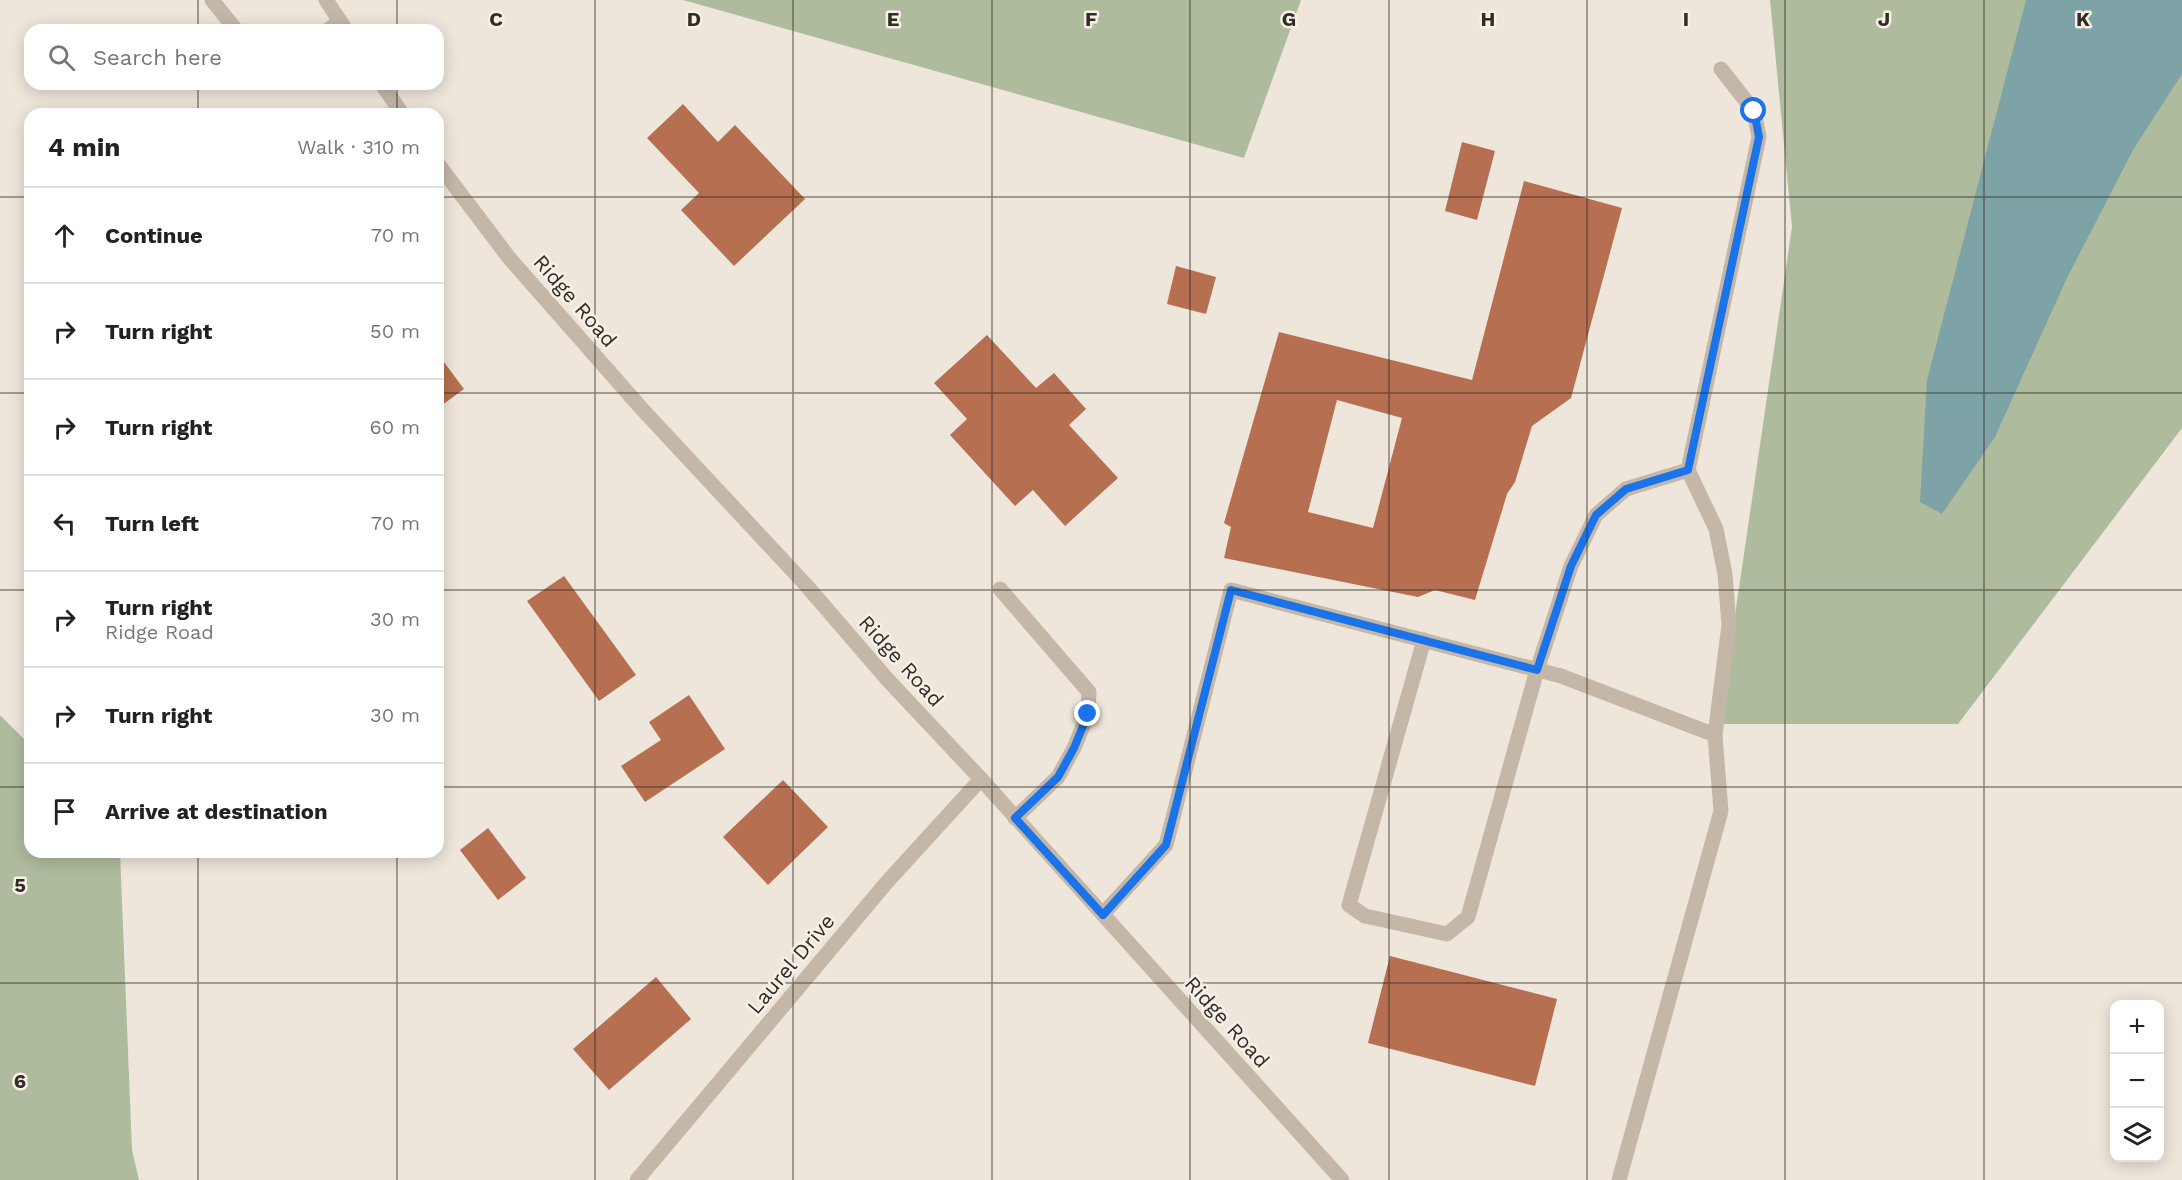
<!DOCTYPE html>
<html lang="en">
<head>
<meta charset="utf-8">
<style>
  body { margin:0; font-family:"Work Sans",sans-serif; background:#f6f6f6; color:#222 }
  .controls { position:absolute; right:18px; bottom:18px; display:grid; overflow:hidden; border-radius:12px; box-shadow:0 3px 15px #0003 }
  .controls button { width:54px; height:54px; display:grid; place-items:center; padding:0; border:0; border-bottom:2px solid #e0e0e0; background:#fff; color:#222; font:30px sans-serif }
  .stop { position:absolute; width:18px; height:18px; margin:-14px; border:4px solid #1a73e8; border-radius:50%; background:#fff }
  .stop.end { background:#1a73e8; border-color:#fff; box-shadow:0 2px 6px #0008 }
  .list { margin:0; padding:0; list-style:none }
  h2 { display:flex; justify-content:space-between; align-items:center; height:78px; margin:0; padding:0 24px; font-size:26px }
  h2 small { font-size:20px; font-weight:400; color:#767676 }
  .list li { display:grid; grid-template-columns:39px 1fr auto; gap:18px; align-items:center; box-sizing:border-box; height:96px; padding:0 24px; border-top:2px solid #e0e0e0 }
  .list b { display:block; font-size:22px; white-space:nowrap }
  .list p { margin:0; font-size:20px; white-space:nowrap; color:#767676 }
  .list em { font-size:20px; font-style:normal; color:#767676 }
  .icon { flex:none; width:33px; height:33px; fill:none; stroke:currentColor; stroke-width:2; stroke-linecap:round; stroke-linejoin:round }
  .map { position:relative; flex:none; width:2182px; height:1180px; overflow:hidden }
  .search { position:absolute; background:#fff; box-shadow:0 3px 15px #0003; left:24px; top:24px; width:420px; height:66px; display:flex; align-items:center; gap:15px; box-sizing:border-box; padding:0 21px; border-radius:18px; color:#767676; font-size:22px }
  .panel { position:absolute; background:#fff; box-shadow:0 3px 15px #0003; left:24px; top:108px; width:420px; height:750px; border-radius:18px }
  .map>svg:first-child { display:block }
  .green { fill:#afbb9d }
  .water { fill:#7da3a7 }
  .building { fill:#b66f50; fill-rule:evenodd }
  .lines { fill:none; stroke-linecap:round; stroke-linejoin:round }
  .service { stroke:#c4b7a8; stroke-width:15 }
  .minor { stroke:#c4b7a8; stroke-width:15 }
  .tertiary { stroke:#c4b7a8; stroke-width:15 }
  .route { stroke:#1a73e8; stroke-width:8 }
  .grid { fill:none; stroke:#322b27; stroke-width:1.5; stroke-opacity:0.55 }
  .labels { text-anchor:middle; stroke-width:5; stroke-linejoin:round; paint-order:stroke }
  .street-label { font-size:21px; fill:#322b27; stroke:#f6f0e6 }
  .grid-label { font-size:20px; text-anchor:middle; font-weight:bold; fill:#322b27; stroke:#f6f0e6; stroke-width:5; stroke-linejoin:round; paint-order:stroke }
</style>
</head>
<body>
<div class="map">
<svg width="2182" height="1180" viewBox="0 0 2182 1180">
  <rect width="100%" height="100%" fill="#eee6db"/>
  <g class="green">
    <path d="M683,0H1301L1244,158Z"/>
    <path d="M1770,0H2182V428L1958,724H1719L1792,227Z"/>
    <path d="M0,715L30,745V852H120L132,1150L139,1180H0Z"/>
  </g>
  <path class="water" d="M2026,0H2182V74L2133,150L2066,280L1995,437L1942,514L1920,502L1927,380Z"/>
  <g class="building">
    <path d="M683,104L718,142L735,125L805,199L734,266L681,210L699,193L647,138Z"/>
    <path d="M1462,142L1495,151L1477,220L1445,211Z"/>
    <path d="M1524,181L1622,208L1571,398L1532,426L1515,482L1507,494L1475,600L1435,590L1418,597L1224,558L1231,527L1224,523L1279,332L1472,380ZM1337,400L1402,418L1373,528L1308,512Z"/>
    <path d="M1176,266L1216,277L1206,314L1167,304Z"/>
    <path d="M987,335L1036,388L1054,373L1086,409L1069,425L1118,478L1065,526L1033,490L1015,506L950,435L967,419L934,383Z"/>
    <path d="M438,354L464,389L438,408Z"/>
    <path d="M564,576L636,675L599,701L527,601Z"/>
    <path d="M689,695L725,749L645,802L621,766L661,740L649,722Z"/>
    <path d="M783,780L828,827L768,885L723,837Z"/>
    <path d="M488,828L526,878L498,900L460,850Z"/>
    <path d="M1390,956L1557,999L1535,1086L1368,1043Z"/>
    <path d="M656,977L691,1019L609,1090L573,1049Z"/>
  </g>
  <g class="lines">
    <g class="service">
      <path d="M1000,589L1089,692L1088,714L1074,748L1058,777L1015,818"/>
      <path d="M1424,640L1349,905L1365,916L1447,934L1468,917L1537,670L1571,566L1596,515L1626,489L1688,470"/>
      <path d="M1715,735L1729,625L1725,574L1716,529L1688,470L1759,137L1754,111L1721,69"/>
      <path d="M1103,914L1166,845L1231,590L1561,676L1715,735L1721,811L1619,1180"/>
    </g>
    <g class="minor">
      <path d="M212,0L236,30"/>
      <path d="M328,30L340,21"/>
      <path d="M637,1180L887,882L981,779"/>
    </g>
    <g class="tertiary">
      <path d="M326,0L346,30"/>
      <path d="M382,84L402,114"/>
      <path d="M438,164L510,259L642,409L806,585L887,679L981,779L1342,1180"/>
    </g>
  </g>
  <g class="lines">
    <path class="route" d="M1088,714L1074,748L1058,777L1015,818L1103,915L1166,845L1231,590L1537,670L1571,566L1596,515L1626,489L1688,470L1759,137L1754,111"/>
  </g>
  <path class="grid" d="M198,0V30M397,0V30M595,0V1180M793,0V1180M992,0V1180M1190,0V1180M1389,0V1180M1587,0V1180M1785,0V1180M1984,0V1180M198,84V114M397,84V114M0,197H30M438,197H2182M0,393H30M438,393H2182M0,590H30M438,590H2182M0,787H30M438,787H2182M198,852V1180M397,852V1180M0,983H2182"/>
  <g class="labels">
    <g class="street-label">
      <text transform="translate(575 301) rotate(49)" y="7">Ridge Road</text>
      <text transform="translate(901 661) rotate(48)" y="7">Ridge Road</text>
      <text transform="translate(791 964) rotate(-50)" y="7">Laurel Drive</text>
      <text transform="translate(1227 1022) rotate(48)" y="7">Ridge Road</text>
    </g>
  </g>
  <g class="grid-label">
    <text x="496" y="26">C</text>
    <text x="694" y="26">D</text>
    <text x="893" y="26">E</text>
    <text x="1091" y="26">F</text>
    <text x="1289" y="26">G</text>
    <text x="1488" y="26">H</text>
    <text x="1686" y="26">I</text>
    <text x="1884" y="26">J</text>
    <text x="2083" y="26">K</text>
    <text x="20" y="892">5</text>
    <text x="20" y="1088">6</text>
  </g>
</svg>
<div class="controls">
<button>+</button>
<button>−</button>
<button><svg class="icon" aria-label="layers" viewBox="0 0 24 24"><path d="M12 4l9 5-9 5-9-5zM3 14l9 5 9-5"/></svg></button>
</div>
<div class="stop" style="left:1754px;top:111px"></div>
<div class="stop end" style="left:1088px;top:714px"></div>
<div class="search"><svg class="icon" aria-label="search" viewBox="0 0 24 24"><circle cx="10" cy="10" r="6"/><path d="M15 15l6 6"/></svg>Search here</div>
<section class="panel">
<h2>4 min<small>Walk · 310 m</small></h2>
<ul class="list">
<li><svg class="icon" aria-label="ahead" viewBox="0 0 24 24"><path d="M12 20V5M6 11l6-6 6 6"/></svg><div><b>Continue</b></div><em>70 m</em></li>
<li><svg class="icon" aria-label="right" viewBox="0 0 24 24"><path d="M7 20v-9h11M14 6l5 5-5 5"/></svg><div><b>Turn right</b></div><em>50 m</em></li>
<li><svg class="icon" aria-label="right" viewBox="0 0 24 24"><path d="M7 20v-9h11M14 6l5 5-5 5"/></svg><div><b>Turn right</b></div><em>60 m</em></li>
<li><svg class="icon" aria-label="left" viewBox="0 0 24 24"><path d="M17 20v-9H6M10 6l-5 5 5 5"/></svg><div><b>Turn left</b></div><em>70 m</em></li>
<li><svg class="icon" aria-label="right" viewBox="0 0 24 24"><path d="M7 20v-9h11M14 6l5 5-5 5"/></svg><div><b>Turn right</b><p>Ridge Road</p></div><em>30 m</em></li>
<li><svg class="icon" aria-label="right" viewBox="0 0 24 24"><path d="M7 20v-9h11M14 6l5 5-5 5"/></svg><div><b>Turn right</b></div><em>30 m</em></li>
<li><svg class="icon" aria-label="arrive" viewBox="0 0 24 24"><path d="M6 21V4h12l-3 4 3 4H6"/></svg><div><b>Arrive at destination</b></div></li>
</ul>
</section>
</div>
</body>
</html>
